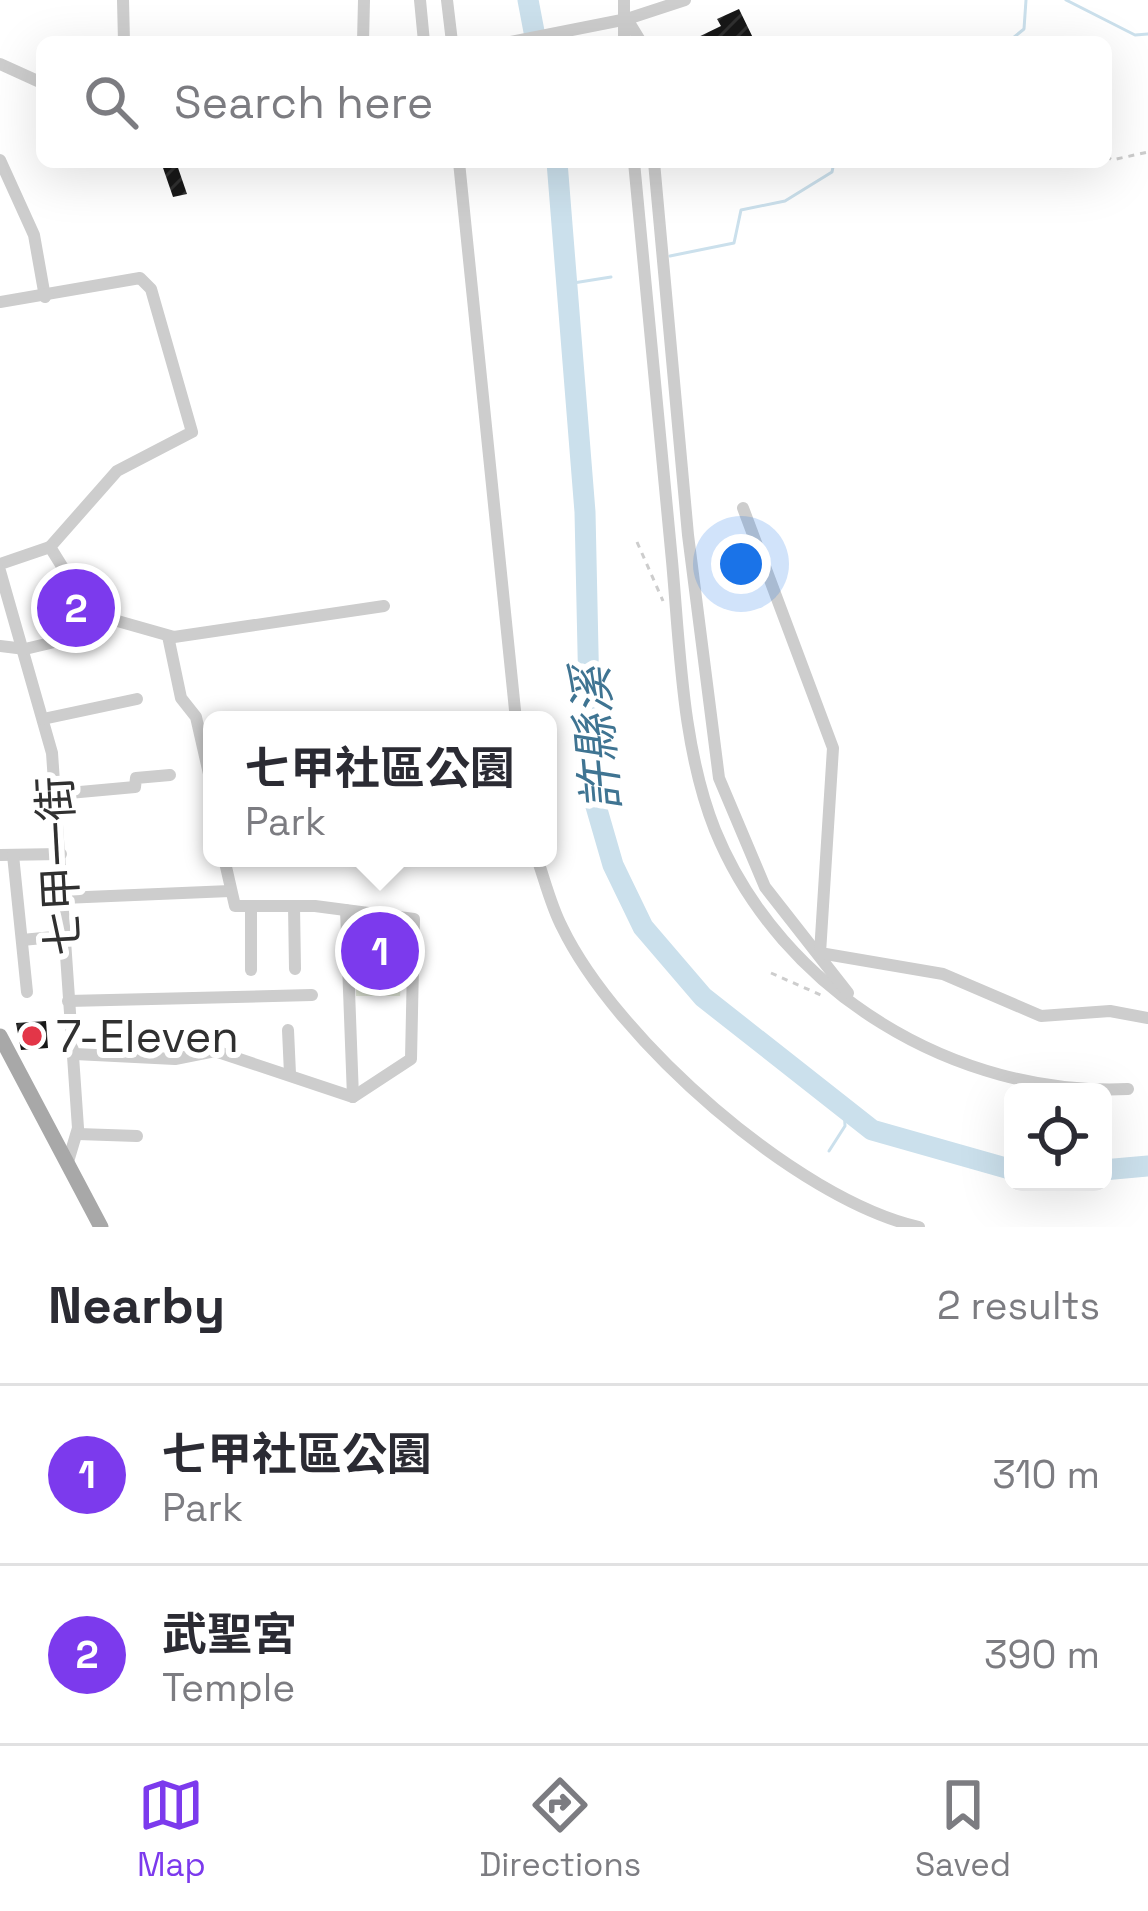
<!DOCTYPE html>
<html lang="en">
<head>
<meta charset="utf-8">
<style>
  body { margin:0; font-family:"Space Grotesk","Noto Sans TC",sans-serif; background:#f7f7f7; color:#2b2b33 }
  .controls { position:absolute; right:36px; bottom:36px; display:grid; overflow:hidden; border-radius:18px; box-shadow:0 12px 48px #0002 }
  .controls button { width:108px; height:108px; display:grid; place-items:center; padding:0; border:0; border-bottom:3px solid #e1e1e2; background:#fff; color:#2b2b33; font:60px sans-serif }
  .you { position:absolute; left:741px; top:564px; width:42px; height:42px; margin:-30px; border:9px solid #fff; border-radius:50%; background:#1a73e8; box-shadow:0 0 0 18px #1a73e833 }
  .badge { display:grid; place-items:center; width:78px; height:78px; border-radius:50%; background:#7c3aed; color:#fff; font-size:39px; font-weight:700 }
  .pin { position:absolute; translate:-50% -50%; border:6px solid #fff; box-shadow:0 3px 12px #0006 }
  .popup { position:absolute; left:203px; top:711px; width:354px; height:156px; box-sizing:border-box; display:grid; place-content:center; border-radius:18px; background:#fff; filter:drop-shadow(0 3px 9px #0005); font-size:39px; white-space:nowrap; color:#7c7c81 }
  .popup b { font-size:45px; color:#2b2b33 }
  .popup::after { content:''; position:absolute; left:50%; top:100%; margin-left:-24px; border:24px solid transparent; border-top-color:#fff }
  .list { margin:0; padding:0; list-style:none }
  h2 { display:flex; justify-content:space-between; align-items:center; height:156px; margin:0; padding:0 48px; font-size:51px }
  h2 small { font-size:39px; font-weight:400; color:#7c7c81 }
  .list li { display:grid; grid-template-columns:78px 1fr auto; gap:36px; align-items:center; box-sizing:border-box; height:180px; padding:0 48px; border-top:3px solid #e1e1e2 }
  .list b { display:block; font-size:45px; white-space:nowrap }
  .list p { margin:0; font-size:39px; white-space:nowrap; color:#7c7c81 }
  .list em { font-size:39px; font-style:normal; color:#7c7c81 }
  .icon { flex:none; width:66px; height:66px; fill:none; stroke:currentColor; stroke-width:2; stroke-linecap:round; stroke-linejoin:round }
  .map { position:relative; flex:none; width:1148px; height:1227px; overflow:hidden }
  .search { position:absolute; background:#fff; box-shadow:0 12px 48px #0002; left:36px; right:36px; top:36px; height:132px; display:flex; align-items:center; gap:30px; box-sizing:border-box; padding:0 42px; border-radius:18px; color:#7c7c81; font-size:45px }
  .sheet { height:516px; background:#fff }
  nav { display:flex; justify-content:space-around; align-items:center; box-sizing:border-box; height:168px; border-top:3px solid #e1e1e2; background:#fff; font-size:33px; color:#7c7c81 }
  nav a { display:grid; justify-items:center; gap:6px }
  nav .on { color:#7c3aed }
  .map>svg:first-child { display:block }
  .park { fill:url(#park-tufts) }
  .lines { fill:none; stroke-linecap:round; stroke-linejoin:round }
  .stream { stroke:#cbe0ec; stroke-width:3 }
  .river { stroke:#cbe0ec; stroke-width:21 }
  .building { fill:url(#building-hatch) }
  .path { stroke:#cdcdcd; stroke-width:3; stroke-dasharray:6 6; stroke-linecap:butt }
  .minor { stroke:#cdcdcd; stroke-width:12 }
  .major { stroke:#a8a8a8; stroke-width:15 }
  .poi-dot { fill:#e33648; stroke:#fff; stroke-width:4.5 }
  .labels { text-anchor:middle; stroke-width:12; stroke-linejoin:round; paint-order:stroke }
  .street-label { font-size:45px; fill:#303030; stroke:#fff }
  .poi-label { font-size:45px; fill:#303030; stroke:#fff; text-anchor:start }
  .water-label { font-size:48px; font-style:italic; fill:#3f7492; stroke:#fff }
</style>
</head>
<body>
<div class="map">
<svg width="1148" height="1227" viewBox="0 0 1148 1227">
  <defs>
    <pattern id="park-tufts" width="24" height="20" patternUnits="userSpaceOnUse" patternTransform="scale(3)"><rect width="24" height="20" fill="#e7edde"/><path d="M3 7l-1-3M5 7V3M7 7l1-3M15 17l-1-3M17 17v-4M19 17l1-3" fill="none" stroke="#c6ccbf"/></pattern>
    <pattern id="building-hatch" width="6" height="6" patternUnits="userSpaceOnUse" patternTransform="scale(3)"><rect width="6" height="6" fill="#171717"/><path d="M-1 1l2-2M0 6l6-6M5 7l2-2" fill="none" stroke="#303030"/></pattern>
  </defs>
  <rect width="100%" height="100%" fill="#fff"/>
  <path class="park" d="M358,918L406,926L400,996H356Z"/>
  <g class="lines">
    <g class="stream">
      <path d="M1066,0L1135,35L1148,34"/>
      <path d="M1008,42L1024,29L1026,0"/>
      <path d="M670,256L734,243L741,210L785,201L832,172L834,162"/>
      <path d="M567,284L611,277"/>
      <path d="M829,1151L845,1126L844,1107"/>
    </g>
    <g class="river">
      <path d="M528,0L536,42"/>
      <path d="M557,162L585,512L591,789L613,865L643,927L703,997L872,1130L1013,1170"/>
      <path d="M1103,1170L1148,1166"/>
    </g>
  </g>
  <g class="building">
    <path d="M739,9L755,42H688L721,26L717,19Z"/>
    <path d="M161,162H176L187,194L173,197Z"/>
    <path d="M73,596L93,614L69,625L59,602Z"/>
    <path d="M46,1021L48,1048L21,1050L16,1023Z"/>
  </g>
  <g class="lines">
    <g class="path">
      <path d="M1106,156L1112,160L1148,152"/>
      <path d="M637,542L663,601"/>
      <path d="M771,973L823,996"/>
    </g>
    <g class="minor">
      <path d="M123,0L124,42"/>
      <path d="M420,0L424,42"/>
      <path d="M447,0L452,42"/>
      <path d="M627,19L641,42"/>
      <path d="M363,42L364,0"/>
      <path d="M511,42L627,19L685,0"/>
      <path d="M624,42V0"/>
      <path d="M0,64L42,83"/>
      <path d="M0,160L34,235L45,297"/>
      <path d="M459,162L516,720"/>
      <path d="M634,162C647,295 659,428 672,561C680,649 682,747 715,830C781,992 956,1097 1128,1089"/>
      <path d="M654,162L688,535L719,778L765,887L848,993"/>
      <path d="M0,302L140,278L151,289L192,432L117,471L50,547L68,576L114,620"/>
      <path d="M743,508L833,748L820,953L943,974L1041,1016L1110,1011L1148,1018"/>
      <path d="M0,564L50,547"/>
      <path d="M0,571L52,753L78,1128L67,1165"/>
      <path d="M168,636L181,698L196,717L212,787"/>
      <path d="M0,646L25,649L63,640L114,620L174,637L384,606"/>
      <path d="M43,719L137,699"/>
      <path d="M58,794L135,787L136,778L170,775"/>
      <path d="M0,855L61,854"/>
      <path d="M13,855L27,992"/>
      <path d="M537,858C545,881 551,906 562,927C616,1039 796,1199 919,1227"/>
      <path d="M63,898L230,891"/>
      <path d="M294,906L295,969"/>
      <path d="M346,910L353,1097"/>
      <path d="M22,940L64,936"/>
      <path d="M251,970V906"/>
      <path d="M68,1001L312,995"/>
      <path d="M288,1030L290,1074"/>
      <path d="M75,1054L175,1059L215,1051L353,1097L411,1059L414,919L315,906H235L224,858"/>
      <path d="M78,1134L137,1136"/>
    </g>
    <path class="major" d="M0,1036L101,1227"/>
  </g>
  <circle class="poi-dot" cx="32" cy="1036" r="12"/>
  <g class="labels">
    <g class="street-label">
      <text transform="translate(59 866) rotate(-93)" y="16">七甲一街</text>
    </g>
    <g class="poi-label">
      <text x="56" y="1052">7-Eleven</text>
    </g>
    <g class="water-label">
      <text transform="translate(596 739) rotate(-95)" y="17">許縣溪</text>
    </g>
  </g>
</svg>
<div class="controls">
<button><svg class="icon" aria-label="locate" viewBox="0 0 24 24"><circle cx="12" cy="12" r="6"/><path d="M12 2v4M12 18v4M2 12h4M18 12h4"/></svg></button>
</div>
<div class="you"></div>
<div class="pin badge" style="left:380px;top:951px">1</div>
<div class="popup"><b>七甲社區公園</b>Park</div>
<div class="pin badge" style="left:76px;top:608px">2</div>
<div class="search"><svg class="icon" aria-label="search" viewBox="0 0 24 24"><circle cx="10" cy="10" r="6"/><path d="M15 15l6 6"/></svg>Search here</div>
</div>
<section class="sheet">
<h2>Nearby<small>2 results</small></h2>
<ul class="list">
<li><span class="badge">1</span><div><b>七甲社區公園</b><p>Park</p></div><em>310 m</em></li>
<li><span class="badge">2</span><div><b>武聖宮</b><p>Temple</p></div><em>390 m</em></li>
</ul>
</section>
<nav>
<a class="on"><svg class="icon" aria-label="map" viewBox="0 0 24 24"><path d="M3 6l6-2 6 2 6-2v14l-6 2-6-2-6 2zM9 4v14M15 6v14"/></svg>Map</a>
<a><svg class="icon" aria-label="directions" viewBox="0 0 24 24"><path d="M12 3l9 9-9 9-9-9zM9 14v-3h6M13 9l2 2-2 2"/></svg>Directions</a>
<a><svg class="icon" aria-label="saved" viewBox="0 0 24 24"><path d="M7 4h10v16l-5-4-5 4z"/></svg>Saved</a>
</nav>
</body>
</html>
